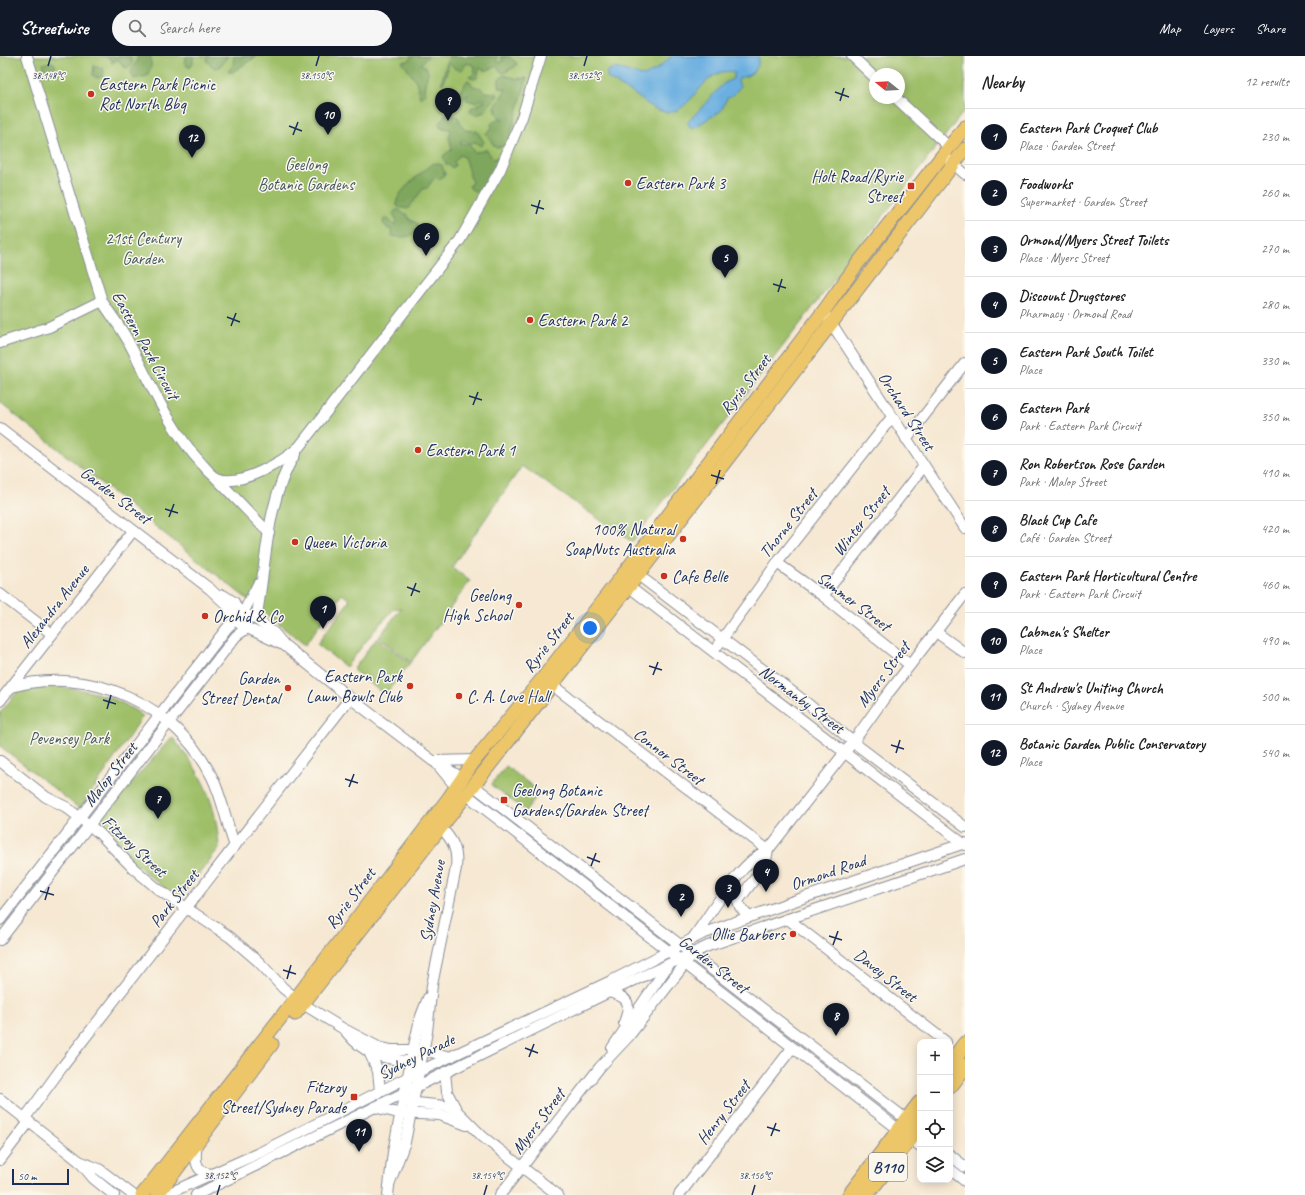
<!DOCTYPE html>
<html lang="en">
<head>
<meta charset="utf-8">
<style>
  body { margin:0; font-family:Caveat,sans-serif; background:#f6f6f6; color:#222 }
  .controls { position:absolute; right:12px; bottom:12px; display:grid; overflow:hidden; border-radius:8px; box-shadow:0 2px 10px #0003 }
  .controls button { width:36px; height:36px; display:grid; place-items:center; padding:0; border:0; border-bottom:1px solid #e0e0e0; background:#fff; color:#222; font:20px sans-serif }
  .compass { position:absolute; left:869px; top:12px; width:36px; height:36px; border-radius:50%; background:#fff; box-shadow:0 2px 10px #0003; rotate:288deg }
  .scale { position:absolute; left:12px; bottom:10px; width:57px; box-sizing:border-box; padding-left:4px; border:2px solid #1b2f5e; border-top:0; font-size:11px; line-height:14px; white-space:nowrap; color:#1b2f5e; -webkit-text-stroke:3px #fbf7ec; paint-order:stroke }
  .you { position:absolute; left:590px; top:572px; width:14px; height:14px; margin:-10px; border:3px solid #fff; border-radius:50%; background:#1a73e8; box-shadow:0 0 0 6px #1a73e833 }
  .badge { display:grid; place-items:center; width:26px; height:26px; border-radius:50%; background:#111827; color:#fff; font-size:13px; font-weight:700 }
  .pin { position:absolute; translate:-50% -33px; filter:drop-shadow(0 1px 2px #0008) }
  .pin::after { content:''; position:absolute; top:21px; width:14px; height:12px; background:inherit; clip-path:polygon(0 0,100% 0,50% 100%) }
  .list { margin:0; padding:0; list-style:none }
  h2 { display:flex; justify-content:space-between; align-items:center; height:52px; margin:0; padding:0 16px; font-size:17px }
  h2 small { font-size:13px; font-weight:400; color:#767676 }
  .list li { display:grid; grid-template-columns:26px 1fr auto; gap:12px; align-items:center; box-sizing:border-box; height:56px; padding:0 16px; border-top:1px solid #e0e0e0 }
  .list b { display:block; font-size:15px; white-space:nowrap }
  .list p { margin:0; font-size:13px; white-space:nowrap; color:#767676 }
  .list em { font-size:13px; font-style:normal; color:#767676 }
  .icon { flex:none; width:22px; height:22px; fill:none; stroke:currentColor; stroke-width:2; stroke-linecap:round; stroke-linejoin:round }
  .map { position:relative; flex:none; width:965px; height:1139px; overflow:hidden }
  header { display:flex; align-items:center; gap:24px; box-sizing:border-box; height:56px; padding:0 20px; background:#111827; color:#fff }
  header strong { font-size:19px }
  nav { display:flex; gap:22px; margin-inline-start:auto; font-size:14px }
  .search { width:280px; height:36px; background:#f6f6f6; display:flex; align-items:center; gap:10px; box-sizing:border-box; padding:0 14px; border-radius:22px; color:#767676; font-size:15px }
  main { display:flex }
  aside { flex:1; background:#fff }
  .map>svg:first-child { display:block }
  .green { fill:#9ebf68; stroke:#5c7763; fill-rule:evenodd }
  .forest { fill:#7ea65c; stroke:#4c6a5d }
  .water { fill:#6bafe0; stroke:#436f9f }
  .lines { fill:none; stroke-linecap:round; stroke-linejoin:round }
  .minor-casing { stroke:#888c98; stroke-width:12 }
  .major-casing { stroke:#888c98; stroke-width:15 }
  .highway-casing { stroke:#888c98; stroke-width:17 }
  .minor { stroke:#fff; stroke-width:10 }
  .major { stroke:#ecc669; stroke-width:13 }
  .highway { stroke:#ecc669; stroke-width:15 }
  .ticks { fill:none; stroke:#1b2f5e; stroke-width:1.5 }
  .poi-dot { fill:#c8321e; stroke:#fbf7ec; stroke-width:1.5 }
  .labels { text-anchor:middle; stroke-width:3; stroke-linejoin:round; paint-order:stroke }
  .shield { fill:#fbf7ec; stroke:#5e6b89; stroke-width:1 }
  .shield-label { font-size:16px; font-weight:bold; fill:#1b2f5e }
  .poi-label { font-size:17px; fill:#1b2f5e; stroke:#fbf7ec; text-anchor:start }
  .park-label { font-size:17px; fill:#425a61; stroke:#fbf7ec }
  .street-label { font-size:17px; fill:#1b2f5e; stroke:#fbf7ec }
  .ticks-label { font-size:10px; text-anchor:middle; fill:#1b2f5e; stroke:#fbf7ec; stroke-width:3; stroke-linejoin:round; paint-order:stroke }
</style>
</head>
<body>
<header>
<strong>Streetwise</strong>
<div class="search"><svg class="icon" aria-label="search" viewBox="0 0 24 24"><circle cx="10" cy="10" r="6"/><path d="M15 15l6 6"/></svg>Search here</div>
<nav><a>Map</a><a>Layers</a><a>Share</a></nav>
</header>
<main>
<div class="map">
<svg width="965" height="1139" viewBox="0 0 965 1139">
  <rect width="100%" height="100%" fill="#fbf7ec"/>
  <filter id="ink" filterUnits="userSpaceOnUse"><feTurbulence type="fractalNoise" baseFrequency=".025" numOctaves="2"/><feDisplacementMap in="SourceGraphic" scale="8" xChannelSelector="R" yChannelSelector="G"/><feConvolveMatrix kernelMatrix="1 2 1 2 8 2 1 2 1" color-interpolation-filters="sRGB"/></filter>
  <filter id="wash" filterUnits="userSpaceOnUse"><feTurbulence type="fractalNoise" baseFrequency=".012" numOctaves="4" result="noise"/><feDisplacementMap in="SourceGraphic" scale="16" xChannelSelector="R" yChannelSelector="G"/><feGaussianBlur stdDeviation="0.9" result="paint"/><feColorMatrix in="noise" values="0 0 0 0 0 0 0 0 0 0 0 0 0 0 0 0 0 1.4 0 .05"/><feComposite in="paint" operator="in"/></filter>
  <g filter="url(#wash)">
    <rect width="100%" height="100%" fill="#f6e8d2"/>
    <g class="green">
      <path d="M0,0H965V54L632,486L522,410L452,511L470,525L411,606L379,581L401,552L394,553L382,566H381L346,611L317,588L350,544L342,538L305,589L0,347ZM875,18H899V42H875Z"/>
      <path d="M377,582L410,607L385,639L353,614Z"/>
      <path d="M52,631C86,632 116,640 143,660L80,753L0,690V657L17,636Z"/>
      <path d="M172,681C201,715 217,746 219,792L179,844L129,803L95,768Z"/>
      <path d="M506,710L540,736L526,755L491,729Z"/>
    </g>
    <g class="forest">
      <path d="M103,0H131L129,1L131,3L132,9L125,12L118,3L112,7L111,3Z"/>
      <path d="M138,0H151V11L147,20L134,23C127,14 137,9 138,0Z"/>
      <path d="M187,0H193V7L189,12L184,6Z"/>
      <path d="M207,0H228L220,10L216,13L207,6Z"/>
      <path d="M234,0H257L231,17L228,15L233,10Z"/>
      <path d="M413,0H429L421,8L426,11L428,16L424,33L426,37L420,42L416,25L402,6L408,5Z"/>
      <path d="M449,0H497V5L499,7L502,6V0H508L517,7L516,10L504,17L501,16L497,10L485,15L480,12L477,22L473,23L469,21L474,18L475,10L467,7L462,14L455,13L450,7L443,27H441Z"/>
      <path d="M51,6L55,8V15L58,16L59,18H46L43,8Z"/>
      <path d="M94,9L102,12L104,16L102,21L97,22L93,19Z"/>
      <path d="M504,19L517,23L527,22L508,87L500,91H495L486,77L492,72L491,68L498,63H503L498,60L495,51L506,33L500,32C498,25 498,23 504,19Z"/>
      <path d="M469,24L473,30L481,32L485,36L497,37V41L489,49L485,56L476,59L470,56L471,52L485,45L483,43L475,46L466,44L468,38L458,48L448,50L446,48L457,40L467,25Z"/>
      <path d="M450,58L458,61L464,74L477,75L484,86L481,90L475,86L471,87L463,84L460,86V87L469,88L474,96L483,95L485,93C489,95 490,100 494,103L498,101L496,106L498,108L484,136L480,138L471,133L469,130L472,126L464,101L460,99L454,106L455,109L453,112L446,108L443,100L452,93L449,81L451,74L441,71L439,68L444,61L443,59Z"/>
      <path d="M434,107L442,109L445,119L439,123L435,121L427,132L423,133L408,153L398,151C389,140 425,114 434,107Z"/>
      <path d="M396,154H400L403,158H407L409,163L418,168C417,182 403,182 392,180L391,173H388L383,167L384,163L387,162L393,168L396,169L397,165L393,157Z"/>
    </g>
    <path class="water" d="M672,0H758C761,13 751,20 739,22L738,25L740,31L731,41L727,42L721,55L693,72L689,70L688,66L723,28L734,22V16C702,9 692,60 666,56C651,54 643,43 631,36C623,31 615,27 607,22V16C614,7 634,19 644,20L657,13Z"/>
  </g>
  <g filter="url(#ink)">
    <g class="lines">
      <g class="minor-casing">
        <g id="minor">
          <path d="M27,0L102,245C110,258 120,270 127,283C150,326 168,371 202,408C206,412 211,419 217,422C239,432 284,405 299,391L460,184L500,114L522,61L541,0"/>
          <path d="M852,0L875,22"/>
          <path d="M896,42L949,91"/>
          <path d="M949,104L965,118"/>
          <path d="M828,262L965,472"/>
          <path d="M0,287L49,271L102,245"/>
          <path d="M0,372L210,533L228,550L233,561L241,569L281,588"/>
          <path d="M906,383L965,307"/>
          <path d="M215,421L269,477"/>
          <path d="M777,507L823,540L910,609"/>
          <path d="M633,515L807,647L853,686L965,771"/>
          <path d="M624,527L965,789"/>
          <path d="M0,538L52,578"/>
          <path d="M223,539L234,546L241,561"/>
          <path d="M823,540L924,410"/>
          <path d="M241,561L258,528"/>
          <path d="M256,563C267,507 265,447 295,398"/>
          <path d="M936,576L965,597"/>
          <path d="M718,589L777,507L892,361"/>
          <path d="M552,629L768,794"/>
          <path d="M12,631C90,609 176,648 212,721C223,743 226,767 235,790"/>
          <path d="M0,645L133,475"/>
          <path d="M0,705L46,741L66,751L99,777L133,812L159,834L230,881L259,906L283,932L303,948L342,972L380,992L391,994H423L451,1001"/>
          <path d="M435,705L475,704"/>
          <path d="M437,708L456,731"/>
          <path d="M474,730L911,1067"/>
          <path d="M467,739L920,1090"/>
          <path d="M749,861L740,851L738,845L765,809L768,794"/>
          <path d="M788,863L946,986"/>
          <path d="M0,864L227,572L235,564L241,561L250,560L256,563L274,577L284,589L350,642L433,705L463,722"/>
          <path d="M693,882C712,857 739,806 768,794L853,686L883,644L965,538"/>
          <path d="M0,884L236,580L246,573"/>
          <path d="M609,936C630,942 631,947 624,967"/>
          <path d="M347,977C369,1003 386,1002 418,1007"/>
          <path d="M612,992L669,908"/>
          <path d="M370,998L378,1015L380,1035"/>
          <path d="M445,1016L447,1036L457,1055"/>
          <path d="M0,1043L79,1105L93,1122L114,1139"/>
          <path d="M407,1046L445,1050L458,1056L483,1081L558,1139"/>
          <path d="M374,1051L398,1057L440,1059L467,1069"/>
          <path d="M25,1062L63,1010L350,642"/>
          <path d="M197,1087C195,1100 193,1117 212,1118"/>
          <path d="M950,1099L965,1111"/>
          <path d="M0,1104L29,1066"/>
          <path d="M79,1105L99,1113L133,1139"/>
          <path d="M950,1113L965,1125"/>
          <path d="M390,1126L405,1086L427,976L432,929L456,812C458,794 453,784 441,772"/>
          <path d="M165,1139L261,1096L418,1016L613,924L702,878L791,846L965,787"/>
          <path d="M196,1139L609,936L708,890L965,803"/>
          <path d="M388,1139L393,1096L413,994L420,963L428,942"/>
          <path d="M500,1139L600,1011L629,980L688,904"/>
          <path d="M679,1139L792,992"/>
        </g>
      </g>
      <g class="major-casing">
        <g id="major">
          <path d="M295,958L638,519L965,93"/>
          <path d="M142,1139L296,942L448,743L475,704L543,622L628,512L823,256L855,211L965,71"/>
          <path d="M157,1139L272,988"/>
        </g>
      </g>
      <g class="highway-casing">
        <g id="highway">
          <path d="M950,1008L965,988"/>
          <path d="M950,1030L965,1010"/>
          <path d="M850,1139L920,1047"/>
          <path d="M866,1139L920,1069"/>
        </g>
      </g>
      <use href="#minor" class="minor"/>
      <use href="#major" class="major"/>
      <use href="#highway" class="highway"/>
    </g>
  </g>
  <path class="ticks" d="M48,10L51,0M316,10L319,0M584,10L587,0M835,36L849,41M840,45L844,32M289,70L302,75M293,79L298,66M531,149L544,153M536,158L540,144M773,228L786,232M778,236L782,223M227,261L240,266M231,270L236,257M469,340L482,344M473,349L478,336M711,419L724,423M716,428L720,414M165,453L178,457M169,461L174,448M407,531L420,536M411,540L416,527M649,610L662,614M653,619L658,606M103,644L116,648M107,653L111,639M891,689L904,693M896,697L900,684M345,723L358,727M349,731L354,718M587,801L600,806M591,810L596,797M40,835L54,839M45,844L49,831M829,880L842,884M833,889L838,875M283,914L296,918M287,923L291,909M525,992L538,997M529,1001L534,988M767,1071L780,1075M771,1080L776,1067M217,1139L220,1129M484,1139L487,1129M752,1139L755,1129"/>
  <g class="poi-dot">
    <circle cx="91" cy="38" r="4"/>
    <circle cx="628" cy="127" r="4"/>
    <rect x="907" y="126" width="8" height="8" rx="2"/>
    <circle cx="530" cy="264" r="4"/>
    <circle cx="418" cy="394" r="4"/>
    <circle cx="683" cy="483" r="4"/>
    <circle cx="295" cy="486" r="4"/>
    <circle cx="664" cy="520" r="4"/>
    <circle cx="519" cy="549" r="4"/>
    <circle cx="205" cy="560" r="4"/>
    <circle cx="410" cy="630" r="4"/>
    <circle cx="288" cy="632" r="4"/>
    <circle cx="459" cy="640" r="4"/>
    <rect x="500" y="740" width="8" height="8" rx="2"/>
    <circle cx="793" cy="878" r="4"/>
    <rect x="350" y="1037" width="8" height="8" rx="2"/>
  </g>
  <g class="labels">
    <rect class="shield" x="869" y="1097" width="38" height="28" rx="3"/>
    <g class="shield-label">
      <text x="888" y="1117">B110</text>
    </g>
    <g class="poi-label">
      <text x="99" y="34">Eastern Park Picnic<tspan x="99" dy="20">Rot North Bbq</tspan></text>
      <text x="903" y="126" text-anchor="end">Holt Road/Ryrie<tspan x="903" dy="20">Street</tspan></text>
      <text x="636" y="133">Eastern Park 3</text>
      <text x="538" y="270">Eastern Park 2</text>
      <text x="426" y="400">Eastern Park 1</text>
      <text x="675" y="479" text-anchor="end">100% Natural<tspan x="675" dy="20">SoapNuts Australia</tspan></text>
      <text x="303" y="492">Queen Victoria</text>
      <text x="672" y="526">Cafe Belle</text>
      <text x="511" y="545" text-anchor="end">Geelong<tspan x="511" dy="20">High School</tspan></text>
      <text x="213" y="566">Orchid &amp; Co</text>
      <text x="402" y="626" text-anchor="end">Eastern Park<tspan x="402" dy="20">Lawn Bowls Club</tspan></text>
      <text x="280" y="628" text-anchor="end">Garden<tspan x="280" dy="20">Street Dental</tspan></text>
      <text x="467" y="646">C. A. Love Hall</text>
      <text x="512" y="740">Geelong Botanic<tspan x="512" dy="20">Gardens/Garden Street</tspan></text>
      <text x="785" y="884" text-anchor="end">Ollie Barbers</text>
      <text x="346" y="1037" text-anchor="end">Fitzroy<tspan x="346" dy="20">Street/Sydney Parade</tspan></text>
    </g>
    <g class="park-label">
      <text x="306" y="114">Geelong<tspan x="306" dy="20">Botanic Gardens</tspan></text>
      <text x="143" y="188">21st Century<tspan x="143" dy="20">Garden</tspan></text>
      <text x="69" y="688">Pevensey Park</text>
    </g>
    <g class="street-label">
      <text transform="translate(146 289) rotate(61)" y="6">Eastern Park Circuit</text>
      <text transform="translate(745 328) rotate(-52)" y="6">Ryrie Street</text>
      <text transform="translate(907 355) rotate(57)" y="6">Orchard Street</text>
      <text transform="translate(116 439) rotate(37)" y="6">Garden Street</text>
      <text transform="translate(861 465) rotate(-52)" y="6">Winter Street</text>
      <text transform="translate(788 467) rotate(-52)" y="6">Thorne Street</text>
      <text transform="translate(854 545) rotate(37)" y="6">Summer Street</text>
      <text transform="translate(54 550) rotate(-52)" y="6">Alexandra Avenue</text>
      <text transform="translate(548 586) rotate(-52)" y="6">Ryrie Street</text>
      <text transform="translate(883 618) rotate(-53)" y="6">Myers Street</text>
      <text transform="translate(802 643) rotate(37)" y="6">Normanby Street</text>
      <text transform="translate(669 700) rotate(37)" y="6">Connor Street</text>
      <text transform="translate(110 718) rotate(-52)" y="6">Malop Street</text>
      <text transform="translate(135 790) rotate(43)" y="6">Fitzroy Street</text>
      <text transform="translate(828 816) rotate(-19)" y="6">Ormond Road</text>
      <text transform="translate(174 842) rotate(-52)" y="6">Park Street</text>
      <text transform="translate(350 842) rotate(-53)" y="6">Ryrie Street</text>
      <text transform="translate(432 845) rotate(-80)" y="6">Sydney Avenue</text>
      <text transform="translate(714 908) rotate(38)" y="6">Garden Street</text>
      <text transform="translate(886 919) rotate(38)" y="6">Davey Street</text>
      <text transform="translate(416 1000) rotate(-26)" y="6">Sydney Parade</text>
      <text transform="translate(723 1056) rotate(-52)" y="6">Henry Street</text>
      <text transform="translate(538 1065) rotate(-53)" y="6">Myers Street</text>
    </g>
  </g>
  <g class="ticks-label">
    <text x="48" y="23">38.148°S</text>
    <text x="316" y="23">38.150°S</text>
    <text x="584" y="23">38.152°S</text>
    <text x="220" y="1123">38.152°S</text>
    <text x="487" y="1123">38.154°S</text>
    <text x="755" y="1123">38.156°S</text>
  </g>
</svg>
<div class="controls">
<button>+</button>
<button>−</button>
<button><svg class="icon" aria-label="locate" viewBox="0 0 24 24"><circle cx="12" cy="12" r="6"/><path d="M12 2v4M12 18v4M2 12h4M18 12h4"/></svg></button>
<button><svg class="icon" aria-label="layers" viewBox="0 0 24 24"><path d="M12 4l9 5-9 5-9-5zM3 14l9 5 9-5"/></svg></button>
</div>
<svg class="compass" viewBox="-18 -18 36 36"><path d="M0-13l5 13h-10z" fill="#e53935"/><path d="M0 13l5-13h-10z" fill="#767676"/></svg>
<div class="scale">50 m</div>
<div class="you"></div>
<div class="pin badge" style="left:323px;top:573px">1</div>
<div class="pin badge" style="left:681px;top:861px">2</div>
<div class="pin badge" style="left:728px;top:852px">3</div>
<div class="pin badge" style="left:766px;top:836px">4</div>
<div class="pin badge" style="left:725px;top:222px">5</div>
<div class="pin badge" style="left:426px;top:200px">6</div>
<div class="pin badge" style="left:158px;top:763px">7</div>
<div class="pin badge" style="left:836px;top:980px">8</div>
<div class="pin badge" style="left:448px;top:65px">9</div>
<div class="pin badge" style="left:328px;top:79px">10</div>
<div class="pin badge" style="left:359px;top:1096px">11</div>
<div class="pin badge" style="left:192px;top:102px">12</div>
</div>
<aside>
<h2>Nearby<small>12 results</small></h2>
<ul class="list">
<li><span class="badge">1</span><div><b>Eastern Park Croquet Club</b><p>Place · Garden Street</p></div><em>230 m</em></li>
<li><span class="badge">2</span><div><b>Foodworks</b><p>Supermarket · Garden Street</p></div><em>260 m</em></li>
<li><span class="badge">3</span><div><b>Ormond/Myers Street Toilets</b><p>Place · Myers Street</p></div><em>270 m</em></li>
<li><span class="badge">4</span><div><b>Discount Drugstores</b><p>Pharmacy · Ormond Road</p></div><em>280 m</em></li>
<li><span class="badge">5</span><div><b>Eastern Park South Toilet</b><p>Place</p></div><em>330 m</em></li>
<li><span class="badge">6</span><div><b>Eastern Park</b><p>Park · Eastern Park Circuit</p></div><em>350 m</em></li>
<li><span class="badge">7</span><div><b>Ron Robertson Rose Garden</b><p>Park · Malop Street</p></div><em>410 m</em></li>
<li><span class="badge">8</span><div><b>Black Cup Cafe</b><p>Café · Garden Street</p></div><em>420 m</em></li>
<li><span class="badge">9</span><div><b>Eastern Park Horticultural Centre</b><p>Park · Eastern Park Circuit</p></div><em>460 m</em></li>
<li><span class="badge">10</span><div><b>Cabmen's Shelter</b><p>Place</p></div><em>490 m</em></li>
<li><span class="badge">11</span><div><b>St Andrew's Uniting Church</b><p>Church · Sydney Avenue</p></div><em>500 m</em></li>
<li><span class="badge">12</span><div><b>Botanic Garden Public Conservatory</b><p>Place</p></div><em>540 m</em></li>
</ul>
</aside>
</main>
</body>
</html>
